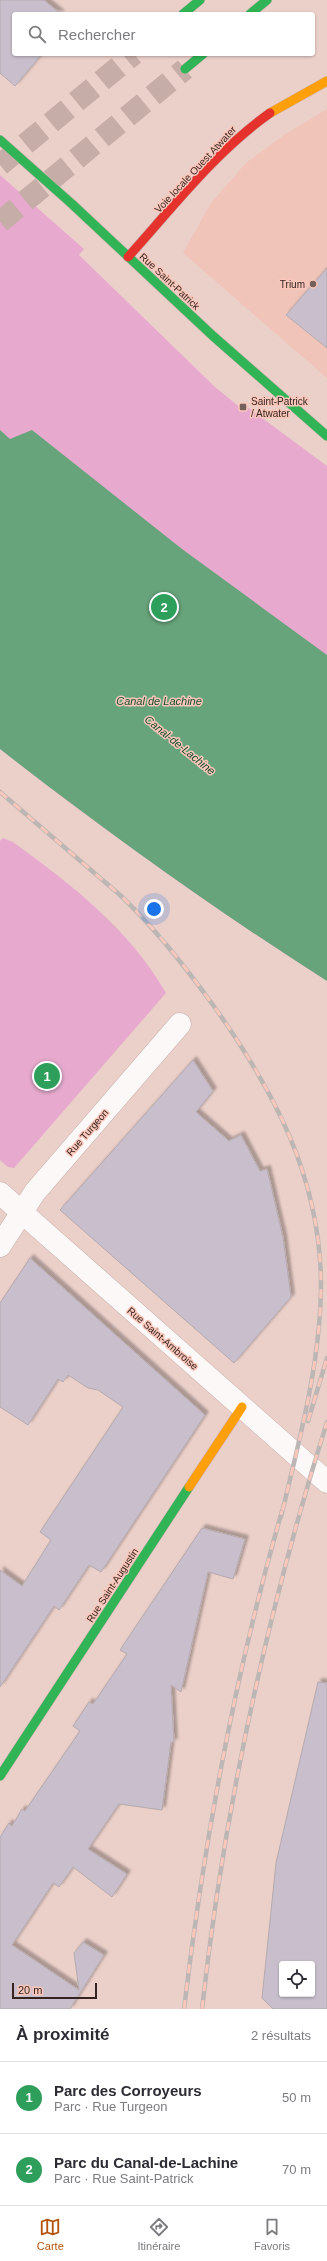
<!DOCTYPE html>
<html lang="fr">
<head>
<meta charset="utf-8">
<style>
  body { margin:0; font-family:Helvetica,sans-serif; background:#f2f2f3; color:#2b2b33 }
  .controls { position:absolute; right:12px; bottom:12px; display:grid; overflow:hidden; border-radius:4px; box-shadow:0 1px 3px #0004 }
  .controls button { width:36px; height:36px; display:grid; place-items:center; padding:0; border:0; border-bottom:1px solid #e1e1e2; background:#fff; color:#2b2b33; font:20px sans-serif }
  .scale { position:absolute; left:12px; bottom:10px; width:85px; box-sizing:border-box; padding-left:4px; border:2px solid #372420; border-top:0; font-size:11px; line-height:14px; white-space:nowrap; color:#372420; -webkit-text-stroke:3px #fac7ba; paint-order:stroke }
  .you { position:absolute; left:154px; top:909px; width:14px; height:14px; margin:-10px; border:3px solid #fff; border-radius:50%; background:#1a73e8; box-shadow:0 0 0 6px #1a73e833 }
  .badge { display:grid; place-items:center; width:26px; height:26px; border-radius:50%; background:#b45309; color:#fff; font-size:13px; font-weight:700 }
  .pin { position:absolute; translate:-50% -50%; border:2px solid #fff; box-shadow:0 1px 4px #0006 }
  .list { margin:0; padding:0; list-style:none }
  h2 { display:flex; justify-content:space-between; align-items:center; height:52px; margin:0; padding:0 16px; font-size:17px }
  h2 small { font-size:13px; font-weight:400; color:#7c7c81 }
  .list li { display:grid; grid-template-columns:26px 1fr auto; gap:12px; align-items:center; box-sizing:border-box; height:72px; padding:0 16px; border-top:1px solid #e1e1e2 }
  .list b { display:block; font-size:15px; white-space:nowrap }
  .list p { margin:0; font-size:13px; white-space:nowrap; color:#7c7c81 }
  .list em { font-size:13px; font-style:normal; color:#7c7c81 }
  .icon { flex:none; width:22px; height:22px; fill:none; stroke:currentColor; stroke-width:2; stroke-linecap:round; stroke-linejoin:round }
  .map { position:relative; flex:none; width:327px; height:2009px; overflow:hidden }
  .search { position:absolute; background:#fff; box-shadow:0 1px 3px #0004; left:12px; right:12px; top:12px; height:44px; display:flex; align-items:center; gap:10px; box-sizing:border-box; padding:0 14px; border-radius:4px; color:#7c7c81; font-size:15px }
  .sheet { height:196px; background:#fff }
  nav { display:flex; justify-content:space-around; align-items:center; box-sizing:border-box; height:56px; border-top:1px solid #e1e1e2; background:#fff; font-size:11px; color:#7c7c81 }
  nav a { display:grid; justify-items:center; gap:2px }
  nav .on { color:#b45309 }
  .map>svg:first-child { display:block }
  .built { fill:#f0c4b9 }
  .green { fill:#e7aace }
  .water { fill:#67a47b }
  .building { fill:#c8becc; stroke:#b5aaae; fill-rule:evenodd; filter:url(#shadow) }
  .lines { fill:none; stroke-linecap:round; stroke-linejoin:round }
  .secondary-tunnel { stroke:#c7ada7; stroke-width:22; stroke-dasharray:22 11; stroke-linecap:butt }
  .street-casing { stroke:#c4aea9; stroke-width:23 }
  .fast-casing { stroke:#c4aea9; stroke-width:10 }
  .slow-casing { stroke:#c4aea9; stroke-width:10 }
  .jam-casing { stroke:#c4aea9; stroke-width:10 }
  .street { stroke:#fcf8f7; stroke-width:22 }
  .fast { stroke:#30b455; stroke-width:9 }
  .slow { stroke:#ff9f0a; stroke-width:9 }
  .jam { stroke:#e5322d; stroke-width:9 }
  .rail-casing { stroke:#bcb6b5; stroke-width:4.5 }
  .rail { stroke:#fac7ba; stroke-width:3; stroke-dasharray:9; stroke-linecap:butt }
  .poi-dot { fill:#76605b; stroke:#fac7ba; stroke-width:1.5 }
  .labels { text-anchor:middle; stroke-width:3; stroke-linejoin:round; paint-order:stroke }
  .street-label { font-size:10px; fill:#372420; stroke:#fac7ba }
  .poi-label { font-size:10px; fill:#372420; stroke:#fac7ba; text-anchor:end }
  .water-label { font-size:11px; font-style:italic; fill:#194c2e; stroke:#fac7ba }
</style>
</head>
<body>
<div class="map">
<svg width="327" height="2009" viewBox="0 0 327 2009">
  <defs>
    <filter id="shadow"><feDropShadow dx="3.5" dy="-3.5" stdDeviation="1" flood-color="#0004"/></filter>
  </defs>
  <rect width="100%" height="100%" fill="#ebcfc9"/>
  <path class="built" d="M327,109V378L183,253L211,203L246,163L284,135Z"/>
  <g class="green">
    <path d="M0,175L84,249L79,255L215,387L242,409L246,406L327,466V981C214,909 105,831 0,749Z"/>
    <path d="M3,838L13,842C71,884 130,930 166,993L14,1168L8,1167L0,1160V841Z"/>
  </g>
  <path class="water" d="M0,430L10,439L32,430L182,549L327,655V981C214,909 105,831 0,749Z"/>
  <g class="building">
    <path d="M0,0H44L61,14H14V54H42L15,86L0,73Z"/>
    <path d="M327,268V348L286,315Z"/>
    <path d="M193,1060L213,1091L196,1112L229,1141L241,1135L260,1171L267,1169L283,1237L291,1297L234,1363L60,1210Z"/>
    <path d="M30,1258L205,1415L101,1572L89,1565L59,1610L54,1606L0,1687V1570L22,1586L51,1540L40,1532L123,1407L98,1390L88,1388L68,1375L63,1382L58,1379L28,1425L0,1407V1303Z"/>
    <path d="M202,1528L245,1539L233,1579L208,1572L181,1692L171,1685L174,1742H171L162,1810L119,1804L88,1849L127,1874L112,1897L73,1867L59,1887L53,1883L12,1945L79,1990L74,1953L83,1942L104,1955L70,2009H0V1837L9,1823L12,1826L22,1809L25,1811L80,1731L73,1726L89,1702L93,1704L127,1654L120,1650Z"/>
    <path d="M318,1682L327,1683V2009H273L262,1998L276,1863ZM282,1964H312V1994H282Z"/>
  </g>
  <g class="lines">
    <g class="secondary-tunnel">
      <path d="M0,165L134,54"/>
      <path d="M0,222L185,69"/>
    </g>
    <g class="street-casing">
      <g id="street">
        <path d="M0,1193L327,1482"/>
        <path d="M0,1246L35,1192L180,1024"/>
      </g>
    </g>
    <g class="fast-casing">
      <g id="fast">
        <path d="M183,14L200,0"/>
        <path d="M250,14L267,0"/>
        <path d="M185,69L203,54"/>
        <path d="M0,140L72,204L213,336L327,436"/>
        <path d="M0,1776L189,1487"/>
      </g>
    </g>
    <g class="slow-casing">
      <g id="slow">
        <path d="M270,113L327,81"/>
        <path d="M189,1487L242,1407"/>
      </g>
    </g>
    <g class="jam-casing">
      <path id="jam" d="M128,257C173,207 215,152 270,113"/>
    </g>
    <use href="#street" class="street"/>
    <use href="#fast" class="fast"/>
    <use href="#slow" class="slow"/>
    <use href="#jam" class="jam"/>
    <g class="rail-casing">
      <g id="rail">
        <path d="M0,792L120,895C155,928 184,965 213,1005C273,1089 320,1176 321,1283C321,1362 299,1441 281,1517"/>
        <path d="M308,1421L327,1358"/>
        <path d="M184,2009C204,1841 235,1674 282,1511"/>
        <path d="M202,2009C224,1810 267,1613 327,1422"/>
      </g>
    </g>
    <use href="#rail" class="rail"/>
  </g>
  <g class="poi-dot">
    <circle cx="313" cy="284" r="4"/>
    <rect x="239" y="403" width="8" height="8" rx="2"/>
  </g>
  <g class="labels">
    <g class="street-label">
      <text transform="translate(195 169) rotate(-47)" y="4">Voie locale Ouest Atwater</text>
      <text transform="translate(170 281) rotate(43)" y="4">Rue Saint-Patrick</text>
      <text transform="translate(87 1132) rotate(-49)" y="4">Rue Turgeon</text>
      <text transform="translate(163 1338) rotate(41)" y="4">Rue Saint-Ambroise</text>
      <text transform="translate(112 1585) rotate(-57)" y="4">Rue Saint-Augustin</text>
    </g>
    <g class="poi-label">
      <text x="305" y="288">Trium</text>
      <text x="251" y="405" text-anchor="start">Saint-Patrick<tspan x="251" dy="12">/ Atwater</tspan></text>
    </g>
    <g class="water-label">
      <text x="159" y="705">Canal de Lachine</text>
      <text transform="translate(180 745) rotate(39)" y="4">Canal-de-Lachine</text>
    </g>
  </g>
</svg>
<div class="controls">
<button><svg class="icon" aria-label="locate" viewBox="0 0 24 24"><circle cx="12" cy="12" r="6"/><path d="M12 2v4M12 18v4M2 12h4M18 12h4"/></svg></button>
</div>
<div class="scale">20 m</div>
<div class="you"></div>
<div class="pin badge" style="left:47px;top:1076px;background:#2e9e5b">1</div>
<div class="pin badge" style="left:164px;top:607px;background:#2e9e5b">2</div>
<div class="search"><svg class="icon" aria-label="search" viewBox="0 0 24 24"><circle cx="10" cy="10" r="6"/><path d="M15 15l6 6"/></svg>Rechercher</div>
</div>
<section class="sheet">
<h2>À proximité<small>2 résultats</small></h2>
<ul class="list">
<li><span class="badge" style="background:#2e9e5b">1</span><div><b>Parc des Corroyeurs</b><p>Parc · Rue Turgeon</p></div><em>50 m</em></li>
<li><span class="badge" style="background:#2e9e5b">2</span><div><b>Parc du Canal-de-Lachine</b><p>Parc · Rue Saint-Patrick</p></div><em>70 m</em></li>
</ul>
</section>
<nav>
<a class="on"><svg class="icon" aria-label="map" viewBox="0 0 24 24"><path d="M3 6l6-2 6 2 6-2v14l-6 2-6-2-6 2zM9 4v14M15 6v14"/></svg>Carte</a>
<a><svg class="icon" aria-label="directions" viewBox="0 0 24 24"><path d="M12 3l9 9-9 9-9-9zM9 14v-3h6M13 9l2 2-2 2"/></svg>Itinéraire</a>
<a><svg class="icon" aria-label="saved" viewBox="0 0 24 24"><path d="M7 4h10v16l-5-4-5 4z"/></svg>Favoris</a>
</nav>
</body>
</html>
